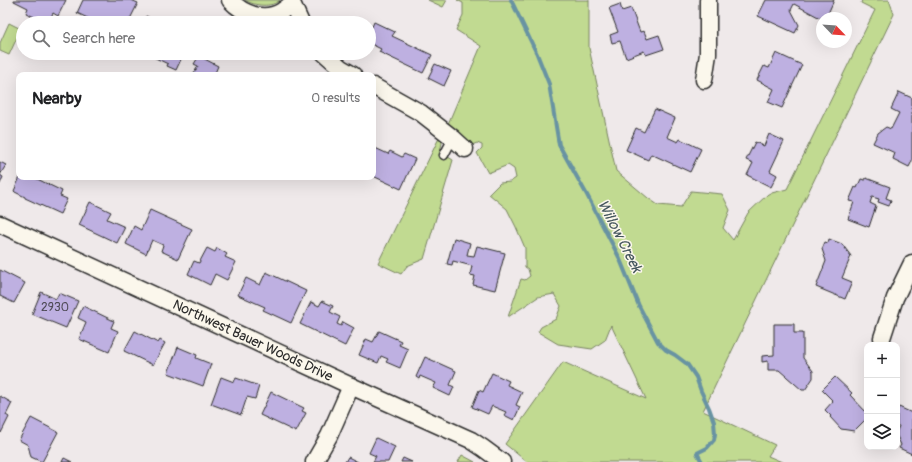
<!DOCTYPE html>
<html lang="en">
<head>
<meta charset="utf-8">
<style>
  body { margin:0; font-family:Pangolin,sans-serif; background:#f2f2f2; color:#202124 }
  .controls { position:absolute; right:12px; bottom:12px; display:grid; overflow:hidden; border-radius:8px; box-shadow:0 4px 16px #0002 }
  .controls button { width:36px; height:36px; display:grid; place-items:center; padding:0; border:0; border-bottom:1px solid #e0e0e0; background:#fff; color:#202124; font:20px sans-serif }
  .compass { position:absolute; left:816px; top:12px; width:36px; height:36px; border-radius:50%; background:#fff; box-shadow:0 4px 16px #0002; rotate:115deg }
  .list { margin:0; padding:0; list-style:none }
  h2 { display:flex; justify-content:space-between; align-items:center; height:52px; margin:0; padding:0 16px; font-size:17px }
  h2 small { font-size:13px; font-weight:400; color:#757577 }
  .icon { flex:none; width:22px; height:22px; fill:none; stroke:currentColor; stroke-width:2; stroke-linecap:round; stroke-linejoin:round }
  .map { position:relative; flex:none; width:912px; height:462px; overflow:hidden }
  .search { position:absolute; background:#fff; box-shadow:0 4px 16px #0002; left:16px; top:16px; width:360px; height:44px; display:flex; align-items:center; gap:10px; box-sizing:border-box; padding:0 14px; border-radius:22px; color:#757577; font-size:15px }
  .panel { position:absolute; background:#fff; box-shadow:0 4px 16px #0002; left:16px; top:72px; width:360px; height:108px; border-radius:8px }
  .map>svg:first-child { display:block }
  .green { fill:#c1da91; stroke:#76825e }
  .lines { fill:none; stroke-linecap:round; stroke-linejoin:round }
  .stream { stroke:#6893a2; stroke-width:4 }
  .building { fill:#beb0e1; stroke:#2b2b2b }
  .lane-casing { stroke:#2b2b2b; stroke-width:11 }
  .street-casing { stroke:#2b2b2b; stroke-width:19 }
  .lane { stroke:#fbf7ec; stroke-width:8 }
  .street { stroke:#fbf7ec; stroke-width:16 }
  .labels { text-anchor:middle; stroke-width:3; stroke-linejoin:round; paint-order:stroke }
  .number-label { font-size:12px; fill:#504c58 }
  .street-label { font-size:14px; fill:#2b2b2b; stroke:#fbf7ec }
  .water-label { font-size:15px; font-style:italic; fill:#44565c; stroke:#fbf7ec }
</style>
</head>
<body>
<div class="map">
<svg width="912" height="462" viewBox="0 0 912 462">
  <rect width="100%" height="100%" fill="#efe9ea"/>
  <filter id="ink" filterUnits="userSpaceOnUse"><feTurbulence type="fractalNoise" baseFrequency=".025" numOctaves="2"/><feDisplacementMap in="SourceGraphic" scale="8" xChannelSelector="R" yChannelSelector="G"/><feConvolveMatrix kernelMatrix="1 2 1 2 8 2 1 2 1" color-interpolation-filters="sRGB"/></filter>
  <g filter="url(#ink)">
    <g class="green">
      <path d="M245,0H280C272,8 254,6 245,0Z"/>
      <path d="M428,0H447L443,7Z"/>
      <path d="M457,0H589V48L616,171L648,198L658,205L681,207L691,191L722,194L730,210L723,228L733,240L748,213L768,194L787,189L875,10L861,3L862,0H889L894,14L703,411L775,445L768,456L782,462H527L505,444L563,362L646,399L611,325L605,340L592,349L558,344L538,332L541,327L556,319L561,306L554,294L538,297L508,317L521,279L525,280L530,276L528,269L525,267V248L516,227L507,209L489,194L500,183L510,182L516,178L514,169L508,165L488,173L477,153L482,148V145L477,143L472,145L448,124L481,46L456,30L463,15V3Z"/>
      <path d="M9,23L21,29L9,55L0,51V43Z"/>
      <path d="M440,136L443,138L440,152L453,160L424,259L407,266L401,274L378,263Z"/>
      <path d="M462,455L475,462H458Z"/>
    </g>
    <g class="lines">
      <path class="stream" d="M511,0L537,54L549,84L559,145L587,195L619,257L639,306L658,342L666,350L675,355L687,364L696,377L701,391L709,408L714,422L715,434L714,440L707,448L697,453L702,462"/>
    </g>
    <g class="building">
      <path d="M14,0H66L58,16L53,13L48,23H46L26,13L28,8L14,1Z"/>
      <path d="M83,0H131L138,3L128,23H98L77,13Z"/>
      <path d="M766,0H834L826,18H822V19L794,4L791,10L799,25L795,33L758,16Z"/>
      <path d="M620,4L622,11L631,8L640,32L644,31L647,39L659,35L664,49L646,55L644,51L626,58L620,41L612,43L610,35L618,32L609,8Z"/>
      <path d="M146,16L161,23H143Z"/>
      <path d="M374,22L395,32L392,36L432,55L423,73L379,52L381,49L369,43V34Z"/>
      <path d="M145,53H184L176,70L167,66L168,64Z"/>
      <path d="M776,53L802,65L782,108L768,102L774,89L757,80L764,66L769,68Z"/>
      <path d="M199,56L218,66L215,73L218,75H193L198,66L194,64Z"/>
      <path d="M435,64L451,71L444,86L428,78Z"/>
      <path d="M899,92L912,98V161L909,167L893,159L895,153L873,143L878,133L886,127L891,129L899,113L891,109Z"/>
      <path d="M655,109L675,118L667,137L678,142L680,139L701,149L690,172L651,154L648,160L626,150L636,128L644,132Z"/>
      <path d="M769,134L784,141L770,171L777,175L771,187L747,175L753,163L746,160L755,142L764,146Z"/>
      <path d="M373,147L388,154L390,151L402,157L404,154L415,159L401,189L373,176Z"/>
      <path d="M0,162L6,165L0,175L3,177L0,184Z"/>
      <path d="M20,177H33L62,191L60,196L67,199L60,214L25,198V197L15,192L14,191Z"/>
      <path d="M866,178L890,187L886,198L891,200L889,206L878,202L879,199L872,197L870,203L876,206L869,227L848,219L854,202L849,201L855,187L857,188L861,179L865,180Z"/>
      <path d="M90,202L111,212L107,219L125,227L117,243L79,225Z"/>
      <path d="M150,210L192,229L178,259L161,251L163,245L152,240L146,254L126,244L134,226L141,230Z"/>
      <path d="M454,238L470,243L467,255L474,256L477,246L505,253L495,290L473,285L475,276L470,275L472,266L453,261L452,265L447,264Z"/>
      <path d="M829,239L842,244L851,256L842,278L852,282L845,299L816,287L826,261L822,249L825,242L828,243Z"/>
      <path d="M207,248L215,252L217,248L227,254L225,257L236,262L227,280L215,274L210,285L188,274L194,261L199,263Z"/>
      <path d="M0,270L25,283L14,303L0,296Z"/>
      <path d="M266,272L306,291L291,323L263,310L265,307L238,295L246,278L260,285Z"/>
      <path d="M41,292L56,299L59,293L78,301L66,328L32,314Z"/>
      <path d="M322,301L333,306L330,312L340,317L337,324L341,326L343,322L354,328L345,346L300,324L311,302L319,306Z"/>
      <path d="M83,306L114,321L111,328L118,331L109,352L79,339L86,322L78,318Z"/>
      <path d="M774,324H794V333H803V358L813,371V378L805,390H802L779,370H768V361L762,362V356L774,355Z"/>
      <path d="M135,331L158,343L160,340L165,343L153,365L124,351Z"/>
      <path d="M379,331L401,341L399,345L408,349L400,368L386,362L388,359L381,356L378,363L359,355L366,339L373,342Z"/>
      <path d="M178,347L197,355L196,358L211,364L203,386L168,373Z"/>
      <path d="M425,357L456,371L450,385L454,387L450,396L433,388L436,383L420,376L419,379L416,377Z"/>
      <path d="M492,373L509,381L507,385L522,392L516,405L520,407L514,420L504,415L506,412L492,406L488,414L472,407L479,390L483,392Z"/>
      <path d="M221,377L234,382L236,378L259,386L255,399L247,397L241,415L211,404Z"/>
      <path d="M835,377L852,393L850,395L867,413V418L854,431L841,429L830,417L831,416L825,410L833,401L822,390Z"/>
      <path d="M271,392L304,408L302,411L306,413L296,432L260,415Z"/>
      <path d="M0,396L12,403L6,415L9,417L1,433L0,432Z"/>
      <path d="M899,407L912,413V454L899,448L901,445L897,436V431L899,426L897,425V411Z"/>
      <path d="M31,418L58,432L42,462L31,457L28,445L19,440Z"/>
      <path d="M376,438L395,447L388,462H373L376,456L369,453Z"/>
      <path d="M348,457L358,462H345Z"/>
      <path d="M64,458L72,462H62Z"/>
      <path d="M403,458L412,462H401Z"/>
    </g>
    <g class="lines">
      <g class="lane-casing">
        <path id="lane" d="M444,155L453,138"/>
      </g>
      <g class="street-casing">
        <g id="street">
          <path d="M230,0C243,14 264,22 282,11C285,9 289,6 292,3L301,23"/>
          <path d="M324,53L341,68L353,75"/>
          <path d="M704,80L708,54V0"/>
          <path d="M373,86L421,113L453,138L465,149"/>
          <path d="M0,224L351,386L471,440L483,448L502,462"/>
          <path d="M882,338L895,298L912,263"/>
          <path d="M314,462L329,436L351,386"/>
        </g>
      </g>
      <use href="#lane" class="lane"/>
      <use href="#street" class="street"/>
    </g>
  </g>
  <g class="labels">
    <g class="number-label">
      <text x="55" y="311">2930</text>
    </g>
    <g class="street-label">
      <text transform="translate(253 340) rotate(25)" y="5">Northwest Bauer Woods Drive</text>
    </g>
    <g class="water-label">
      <text transform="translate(620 236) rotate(63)" y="5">Willow Creek</text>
    </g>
  </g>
</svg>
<div class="controls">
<button>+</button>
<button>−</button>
<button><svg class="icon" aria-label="layers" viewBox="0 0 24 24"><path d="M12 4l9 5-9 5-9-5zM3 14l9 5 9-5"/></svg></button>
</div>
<svg class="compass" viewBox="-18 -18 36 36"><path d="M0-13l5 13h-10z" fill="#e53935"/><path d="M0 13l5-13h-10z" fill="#757577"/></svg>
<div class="search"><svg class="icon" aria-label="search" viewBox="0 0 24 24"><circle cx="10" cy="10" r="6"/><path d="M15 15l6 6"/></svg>Search here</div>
<section class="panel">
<h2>Nearby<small>0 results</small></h2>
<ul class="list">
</ul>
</section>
</div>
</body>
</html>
